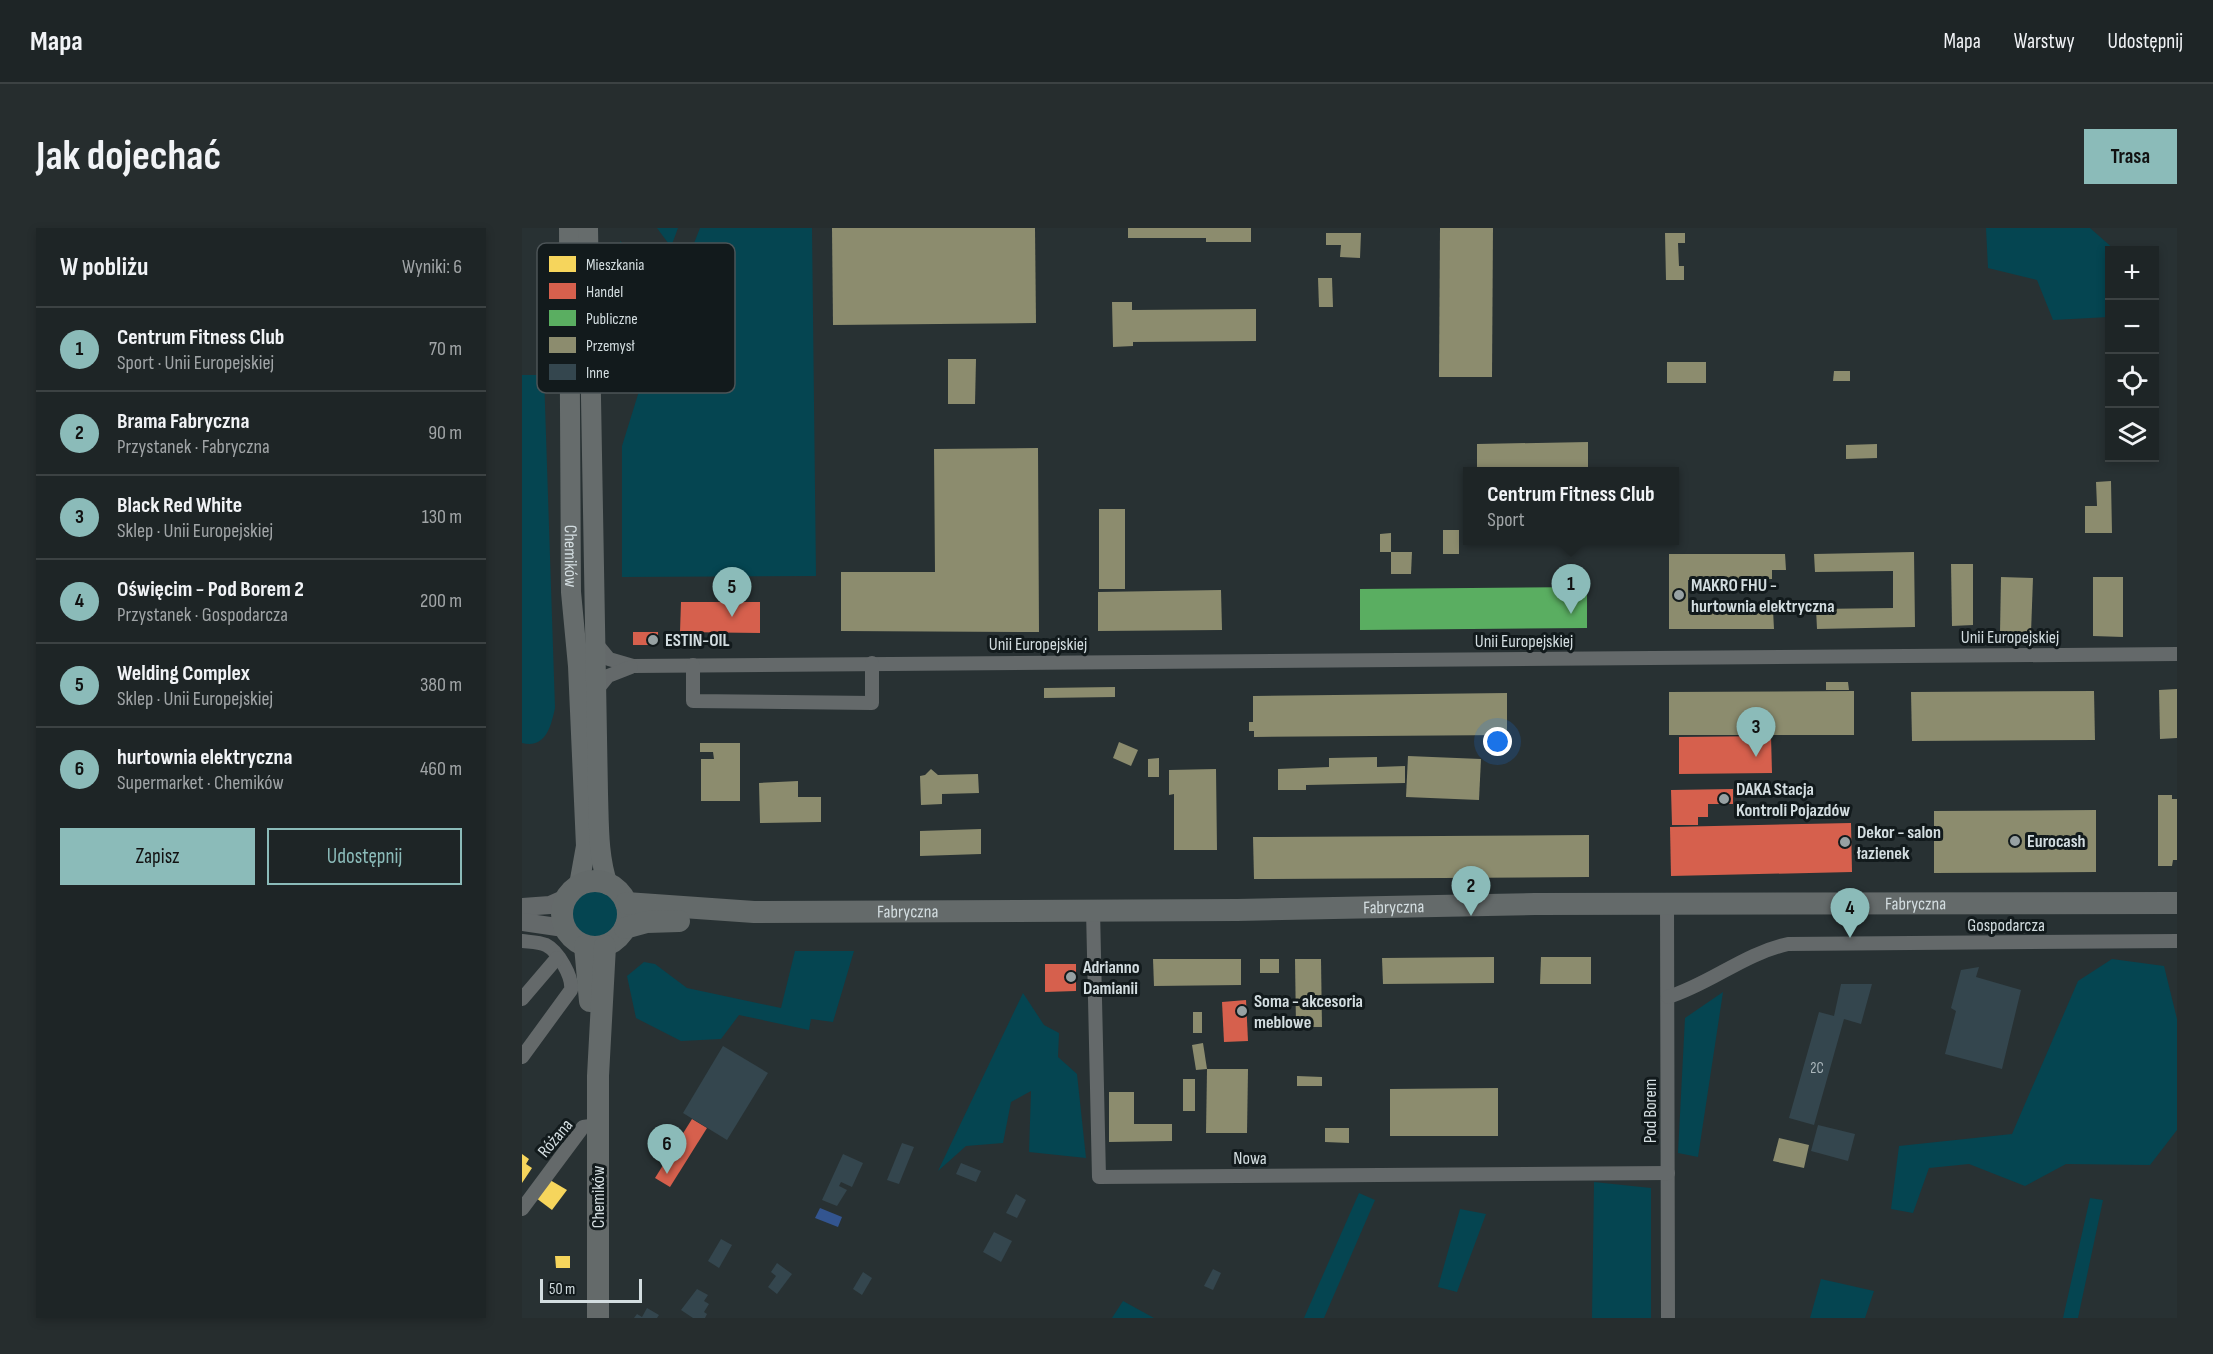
<!DOCTYPE html>
<html lang="pl">
<head>
<meta charset="utf-8">
<style>
  body { margin:0; font-family:"Sofia Sans Condensed",sans-serif; background:#262d2e; color:#f1f3f6 }
  .controls { position:absolute; right:18px; top:18px; display:grid; overflow:hidden; border-radius:0px; box-shadow:0 3px 9px #0003 }
  .controls button { width:54px; height:54px; display:grid; place-items:center; padding:0; border:0; border-bottom:2px solid #3c4243; background:#1e2526; color:#f1f3f6; font:30px sans-serif }
  .scale { position:absolute; left:18px; bottom:15px; width:102px; box-sizing:border-box; padding-left:6px; border:3px solid #d3dde0; border-top:0; font-size:16px; line-height:21px; white-space:nowrap; color:#d3dde0; -webkit-text-stroke:4px #121a1c; paint-order:stroke }
  .you { position:absolute; left:976px; top:514px; width:21px; height:21px; margin:-15px; border:4px solid #fff; border-radius:50%; background:#1a73e8; box-shadow:0 0 0 9px #1a73e833 }
  .badge { display:grid; place-items:center; width:39px; height:39px; border-radius:50%; background:#8bbbb9; color:#111; font-size:20px; font-weight:700 }
  .pin { position:absolute; translate:-50% -50px; filter:drop-shadow(0 2px 3px #0008) }
  .pin::after { content:''; position:absolute; top:32px; width:21px; height:18px; background:inherit; clip-path:polygon(0 0,100% 0,50% 100%) }
  .popup { position:absolute; left:941px; top:239px; width:216px; height:78px; box-sizing:border-box; display:grid; place-content:center; border-radius:0px; background:#1e2526; filter:drop-shadow(0 2px 4px #0005); font-size:20px; white-space:nowrap; color:#a1a5a7 }
  .popup b { font-size:22px; color:#f1f3f6 }
  .popup::after { content:''; position:absolute; left:50%; top:100%; margin-left:-12px; border:12px solid transparent; border-top-color:#1e2526 }
  .list { margin:0; padding:0; list-style:none }
  h2 { display:flex; justify-content:space-between; align-items:center; height:78px; margin:0; padding:0 24px; font-size:26px }
  h2 small { font-size:20px; font-weight:400; color:#a1a5a7 }
  .list li { display:grid; grid-template-columns:39px 1fr auto; gap:18px; align-items:center; box-sizing:border-box; height:84px; padding:0 24px; border-top:2px solid #3c4243 }
  .list b { display:block; font-size:22px; white-space:nowrap }
  .list p { margin:0; font-size:20px; white-space:nowrap; color:#a1a5a7 }
  .list em { font-size:20px; font-style:normal; color:#a1a5a7 }
  .actions { display:flex; gap:12px; padding:18px 24px }
  .actions a { flex:1; padding:14px 0; border:2px solid #8bbbb9; border-radius:0px; text-align:center; font-size:21px; color:#8bbbb9 }
  .actions .main { background:#8bbbb9; color:#111 }
  .icon { flex:none; width:33px; height:33px; fill:none; stroke:currentColor; stroke-width:2; stroke-linecap:round; stroke-linejoin:round }
  .map { position:relative; flex:none; width:1655px; height:1090px; overflow:hidden; border-radius:0px }
  header { display:flex; align-items:center; gap:36px; box-sizing:border-box; height:84px; padding:0 30px; background:#1e2526; border-bottom:2px solid #3c4243 }
  header strong { font-size:28px }
  nav { display:flex; gap:33px; margin-inline-start:auto; font-size:21px }
  .intro { display:flex; align-items:center; justify-content:space-between; box-sizing:border-box; height:144px; padding:0 36px }
  h1 { margin:0; font-size:42px }
  .button { padding:15px 27px; border-radius:0px; background:#8bbbb9; color:#111; font-size:21px; font-weight:700 }
  main { display:flex; gap:36px; padding:0 36px }
  aside { flex:1; background:#1e2526; border-radius:0px; box-shadow:0 3px 9px #0003 }
  .map>svg:first-child { display:block }
  .green { fill:#054551 }
  .water { fill:#335590 }
  .homes { fill:#f6d55c }
  .shops { fill:#d6604d }
  .public { fill:#5aae61 }
  .industry { fill:#8c8c6e }
  .building { fill:#34464e }
  .lines { fill:none; stroke-linecap:round; stroke-linejoin:round }
  .minor { stroke:#64696a; stroke-width:14 }
  .tertiary { stroke:#64696a; stroke-width:18 }
  .secondary { stroke:#666c6c; stroke-width:20 }
  .primary { stroke:#646a6a; stroke-width:22 }
  .poi-dot { fill:#97a1a3; stroke:#121a1c; stroke-width:2 }
  .labels { text-anchor:middle; stroke-width:6; stroke-linejoin:round; paint-order:stroke }
  .number-label { font-size:15px; fill:#abb7bc }
  .street-label { font-size:18px; fill:#d3dde0; stroke:#121a1c }
  .poi-label { font-size:18px; font-weight:bold; fill:#d3dde0; stroke:#121a1c; text-anchor:start }
  .key { fill:#121a1c; stroke:#4c5457; stroke-width:1.5 }
  .key-label { font-size:16px; fill:#d3dde0 }
</style>
</head>
<body>
<header>
<strong>Mapa</strong>
<nav><a>Mapa</a><a>Warstwy</a><a>Udostępnij</a></nav>
</header>
<div class="intro"><h1>Jak dojechać</h1><a class="button">Trasa</a></div>
<main>
<aside>
<h2>W pobliżu<small>Wyniki: 6</small></h2>
<ul class="list">
<li><span class="badge">1</span><div><b>Centrum Fitness Club</b><p>Sport · Unii Europejskiej</p></div><em>70 m</em></li>
<li><span class="badge">2</span><div><b>Brama Fabryczna</b><p>Przystanek · Fabryczna</p></div><em>90 m</em></li>
<li><span class="badge">3</span><div><b>Black Red White</b><p>Sklep · Unii Europejskiej</p></div><em>130 m</em></li>
<li><span class="badge">4</span><div><b>Oświęcim - Pod Borem 2</b><p>Przystanek · Gospodarcza</p></div><em>200 m</em></li>
<li><span class="badge">5</span><div><b>Welding Complex</b><p>Sklep · Unii Europejskiej</p></div><em>380 m</em></li>
<li><span class="badge">6</span><div><b>hurtownia elektryczna</b><p>Supermarket · Chemików</p></div><em>460 m</em></li>
</ul>
<div class="actions"><a class="main">Zapisz</a><a>Udostępnij</a></div>
</aside>
<div class="map">
<svg width="1655" height="1090" viewBox="0 0 1655 1090">
  <rect width="100%" height="100%" fill="#283133"/>
  <g class="green">
    <path d="M135,0H156L149,19Z"/>
    <path d="M178,0H290L294,348L100,349V218L135,105L185,75L167,28Z"/>
    <path d="M1464,0H1568L1593,22H1588L1587,89L1531,92L1515,52L1466,40Z"/>
    <path d="M98,13L141,46L100,113Z"/>
    <path d="M0,147H22L33,480C29,498 24,521 0,515Z"/>
    <circle cx="74" cy="686" r="25"/>
    <path d="M273,723H332L311,794L289,791L287,802L217,787L199,811L159,813L114,790L105,748L122,734L133,736L165,760L259,780Z"/>
    <path d="M1590,731L1642,738L1655,791V902L1628,937L1544,936L1503,958L1447,936L1407,940L1391,985L1369,981L1377,918L1490,906L1556,753Z"/>
    <path d="M1201,764L1176,929L1156,925L1163,790Z"/>
    <path d="M501,765L522,797L537,805L536,829L555,846L564,930L507,924L509,863L489,874L481,915L444,918L416,943Z"/>
    <path d="M1072,954L1129,960V1090H1070Z"/>
    <path d="M837,965L853,972L802,1090H782Z"/>
    <path d="M1568,970L1581,972L1556,1090H1541Z"/>
    <path d="M938,981L964,986L935,1064L916,1059Z"/>
    <path d="M1299,1051L1352,1063L1343,1090H1288Z"/>
    <path d="M601,1073L632,1090H590Z"/>
  </g>
  <path class="water" d="M298,980L320,989L316,999L293,990Z"/>
  <g class="homes">
    <path d="M0,926L7,931L4,936L10,940L0,955Z"/>
    <path d="M28,952L45,962L30,982L14,970Z"/>
    <path d="M33,1028H48V1040H34Z"/>
  </g>
  <g class="shops">
    <path d="M159,374H238V405L158,404Z"/>
    <rect x="111" y="404" width="25" height="13"/>
    <path d="M1249,508L1250,545L1157,546V509Z"/>
    <path d="M1211,561V576H1186V589H1176V597H1150L1149,562Z"/>
    <path d="M1329,595L1330,644L1149,648L1148,599Z"/>
    <path d="M523,736H554V763L523,764Z"/>
    <path d="M724,772L726,813L702,814L700,774Z"/>
    <path d="M170,891L185,900L148,959L133,950Z"/>
  </g>
  <path class="public" d="M1065,359V400L838,402V361Z"/>
  <g class="industry">
    <path d="M310,0H513L514,95L311,97Z"/>
    <path d="M606,0H729V14H684V10H606Z"/>
    <path d="M918,0H971L970,149H917Z"/>
    <path d="M804,5H839L838,30L818,29L819,17H804Z"/>
    <path d="M1143,5H1163V15H1156L1157,38H1162V52H1144Z"/>
    <path d="M796,50H810L811,79H797Z"/>
    <path d="M590,74H610V82L734,81V113L611,114V118L591,119Z"/>
    <path d="M426,131H454L453,176H426Z"/>
    <rect x="1145" y="134" width="39" height="21"/>
    <path d="M1312,143H1328V153H1311Z"/>
    <path d="M1066,214V243H955V216Z"/>
    <path d="M1355,216V230L1324,231V217Z"/>
    <path d="M516,220L517,404L319,403V344H413L412,221Z"/>
    <path d="M1589,253L1590,305H1563V278H1575L1574,254Z"/>
    <rect x="577" y="281" width="26" height="80"/>
    <rect x="921" y="302" width="16" height="24"/>
    <path d="M869,305V324H858V306Z"/>
    <path d="M869,324H890L889,346H869Z"/>
    <path d="M1392,324L1393,399L1295,401L1294,381L1371,380V343L1293,344L1292,326Z"/>
    <path d="M1147,326H1263L1264,342H1250V351L1166,352V383L1251,382L1252,401H1147Z"/>
    <path d="M1429,336H1451V397L1430,398Z"/>
    <path d="M1479,349L1511,350L1509,405H1478Z"/>
    <path d="M1571,349H1601V409L1571,408Z"/>
    <path d="M699,362L700,402L576,403V364Z"/>
    <path d="M1304,454H1326L1327,462H1304Z"/>
    <path d="M593,459V469L522,470V460Z"/>
    <path d="M1655,461V510L1638,511L1637,462Z"/>
    <path d="M1332,463V507H1147V464Z"/>
    <path d="M1572,463L1573,512L1390,513L1389,464Z"/>
    <path d="M985,465V507L732,509V503H727V494H731V468Z"/>
    <path d="M597,514L616,522L609,538L591,530Z"/>
    <path d="M178,515H218V573H179V531H192L191,524H178Z"/>
    <path d="M886,528L959,531L957,572L884,569Z"/>
    <path d="M855,529V539L883,538V555L784,557V562H756V541L807,539V530Z"/>
    <path d="M637,530V549H626V531Z"/>
    <path d="M409,541L416,547L456,546L457,565L420,566V576L399,577L398,548L403,547Z"/>
    <path d="M694,541L695,622H652V566L647,567V542Z"/>
    <path d="M276,553V569H299V594L238,595L237,555Z"/>
    <path d="M1636,567H1650V571H1655V632H1651L1650,638H1636Z"/>
    <path d="M1574,582V644L1412,645V583Z"/>
    <path d="M459,601V626L398,628V603Z"/>
    <path d="M1067,607V649L732,651L731,609Z"/>
    <path d="M972,729V755L861,756L860,730Z"/>
    <path d="M1019,729H1069V756H1018Z"/>
    <path d="M631,731H719V757L632,758Z"/>
    <rect x="738" y="731" width="19" height="14"/>
    <path d="M773,731H799L800,799H774Z"/>
    <rect x="671" y="784" width="9" height="21"/>
    <path d="M681,815L685,841L674,842L670,817Z"/>
    <path d="M685,841H726L725,905H684Z"/>
    <path d="M775,848L800,849V858H775Z"/>
    <rect x="661" y="851" width="12" height="32"/>
    <path d="M976,860V908H868V861Z"/>
    <path d="M587,864H612V896H650V913L587,914Z"/>
    <path d="M803,900H827V915L803,914Z"/>
    <path d="M1257,910L1287,917L1282,940L1251,933Z"/>
  </g>
  <g class="building">
    <path d="M1457,739L1454,749L1499,762L1480,841L1423,826L1434,783L1429,780L1439,742Z"/>
    <path d="M1319,756H1350L1339,796L1322,791L1292,897L1267,890L1297,784L1312,788Z"/>
    <path d="M201,818L246,845L205,912L161,885Z"/>
    <path d="M1296,897L1333,906L1326,933L1289,923Z"/>
    <path d="M380,915L392,919L377,956L365,952Z"/>
    <path d="M321,926L341,935L330,959L319,954L317,958L325,962L315,978L300,972Z"/>
    <path d="M439,935L459,943L454,954L434,946Z"/>
    <path d="M494,966L504,972L495,990L484,985Z"/>
    <path d="M472,1004L490,1013L479,1034L461,1024Z"/>
    <path d="M199,1011L210,1017L197,1040L186,1033Z"/>
    <path d="M255,1035L270,1046L255,1066L246,1059L254,1048L249,1044Z"/>
    <path d="M691,1041L699,1045L691,1062L682,1058Z"/>
    <path d="M341,1044L350,1050L340,1067L331,1061Z"/>
    <path d="M175,1061L186,1067L182,1073L187,1076L182,1084L185,1086L183,1090H171L159,1082Z"/>
    <path d="M125,1080L137,1087L135,1090H112L115,1086L120,1089Z"/>
  </g>
  <g class="lines">
    <g class="minor">
      <path d="M73,414L87,431L111,438L1655,426"/>
      <path d="M171,437V473L350,475V435"/>
      <path d="M73,464L86,448L109,439"/>
      <path d="M1145,676L1146,1090"/>
      <path d="M571,682L577,949L1146,945"/>
      <path d="M0,713C8,714 17,714 24,717C36,723 51,749 49,762L0,829"/>
      <path d="M1146,769C1190,755 1221,726 1266,716L1655,713"/>
      <path d="M0,771L35,730"/>
      <path d="M0,981L61,899L76,897"/>
    </g>
    <g class="tertiary">
      <path d="M0,679L28,677L44,670"/>
      <path d="M0,694L42,700"/>
    </g>
    <g class="secondary">
      <path id="s1" d="M47,0L49,364L56,438L64,618L57,657"/>
      <path d="M66,0L76,566C77,596 76,629 86,657"/>
    </g>
    <g class="primary">
      <circle cx="73" cy="686" r="33"/>
      <path id="s2" d="M104,675L232,684L715,682L1013,676L1655,675"/>
      <path d="M103,700L125,694L157,693"/>
      <path d="M63,718L68,773"/>
      <path d="M76,1090V848L83,718"/>
    </g>
  </g>
  <g class="poi-dot">
    <circle cx="1157" cy="367" r="6"/>
    <circle cx="131" cy="412" r="6"/>
    <circle cx="1202" cy="571" r="6"/>
    <circle cx="1493" cy="613" r="6"/>
    <circle cx="1323" cy="614" r="6"/>
    <circle cx="549" cy="749" r="6"/>
    <circle cx="720" cy="783" r="6"/>
  </g>
  <g class="labels">
    <g class="number-label">
      <text x="1295" y="845">2C</text>
    </g>
    <g class="street-label">
      <text dy="6" stroke="none"><textPath href="#s1" startOffset="328">Chemików</textPath></text>
      <text x="1488" y="415">Unii Europejskiej</text>
      <text x="1002" y="419">Unii Europejskiej</text>
      <text x="516" y="422">Unii Europejskiej</text>
      <text dy="6" stroke="none"><textPath href="#s2" startOffset="1290">Fabryczna</textPath></text>
      <text dy="6" stroke="none"><textPath href="#s2" startOffset="768">Fabryczna</textPath></text>
      <text dy="6" stroke="none"><textPath href="#s2" startOffset="282">Fabryczna</textPath></text>
      <text x="1484" y="703">Gospodarcza</text>
      <text transform="translate(1128 883) rotate(-90)" y="6">Pod Borem</text>
      <text transform="translate(33 910) rotate(-50)" y="6">Różana</text>
      <text x="728" y="936">Nowa</text>
      <text transform="translate(76 969) rotate(-90)" y="6">Chemików</text>
    </g>
    <g class="poi-label">
      <text x="1169" y="363">MAKRO FHU -<tspan x="1169" dy="21">hurtownia elektryczna</tspan></text>
      <text x="143" y="418">ESTIN-OIL</text>
      <text x="1214" y="567">DAKA Stacja<tspan x="1214" dy="21">Kontroli Pojazdów</tspan></text>
      <text x="1335" y="610">Dekor - salon<tspan x="1335" dy="21">łazienek</tspan></text>
      <text x="1505" y="619">Eurocash</text>
      <text x="561" y="745">Adrianno<tspan x="561" dy="21">Damianii</tspan></text>
      <text x="732" y="779">Soma - akcesoria<tspan x="732" dy="21">meblowe</tspan></text>
    </g>
  </g>
  <rect x="15" y="15" width="198" height="150" rx="9" class="key"/>
  <rect x="27" y="28" width="27" height="16" fill="#f6d55c"/>
  <rect x="27" y="55" width="27" height="16" fill="#d6604d"/>
  <rect x="27" y="82" width="27" height="16" fill="#5aae61"/>
  <rect x="27" y="109" width="27" height="16" fill="#8c8c6e"/>
  <rect x="27" y="136" width="27" height="16" fill="#34464e"/>
  <g class="key-label">
    <text x="64" y="42">Mieszkania</text>
    <text x="64" y="69">Handel</text>
    <text x="64" y="96">Publiczne</text>
    <text x="64" y="123">Przemysł</text>
    <text x="64" y="150">Inne</text>
  </g>
</svg>
<div class="controls">
<button>+</button>
<button>−</button>
<button><svg class="icon" aria-label="locate" viewBox="0 0 24 24"><circle cx="12" cy="12" r="6"/><path d="M12 2v4M12 18v4M2 12h4M18 12h4"/></svg></button>
<button><svg class="icon" aria-label="layers" viewBox="0 0 24 24"><path d="M12 4l9 5-9 5-9-5zM3 14l9 5 9-5"/></svg></button>
</div>
<div class="scale">50 m</div>
<div class="you"></div>
<div class="pin badge" style="left:1049px;top:386px">1</div>
<div class="popup"><b>Centrum Fitness Club</b>Sport</div>
<div class="pin badge" style="left:949px;top:688px">2</div>
<div class="pin badge" style="left:1234px;top:529px">3</div>
<div class="pin badge" style="left:1328px;top:710px">4</div>
<div class="pin badge" style="left:210px;top:389px">5</div>
<div class="pin badge" style="left:145px;top:946px">6</div>
</div>
</main>
</body>
</html>
